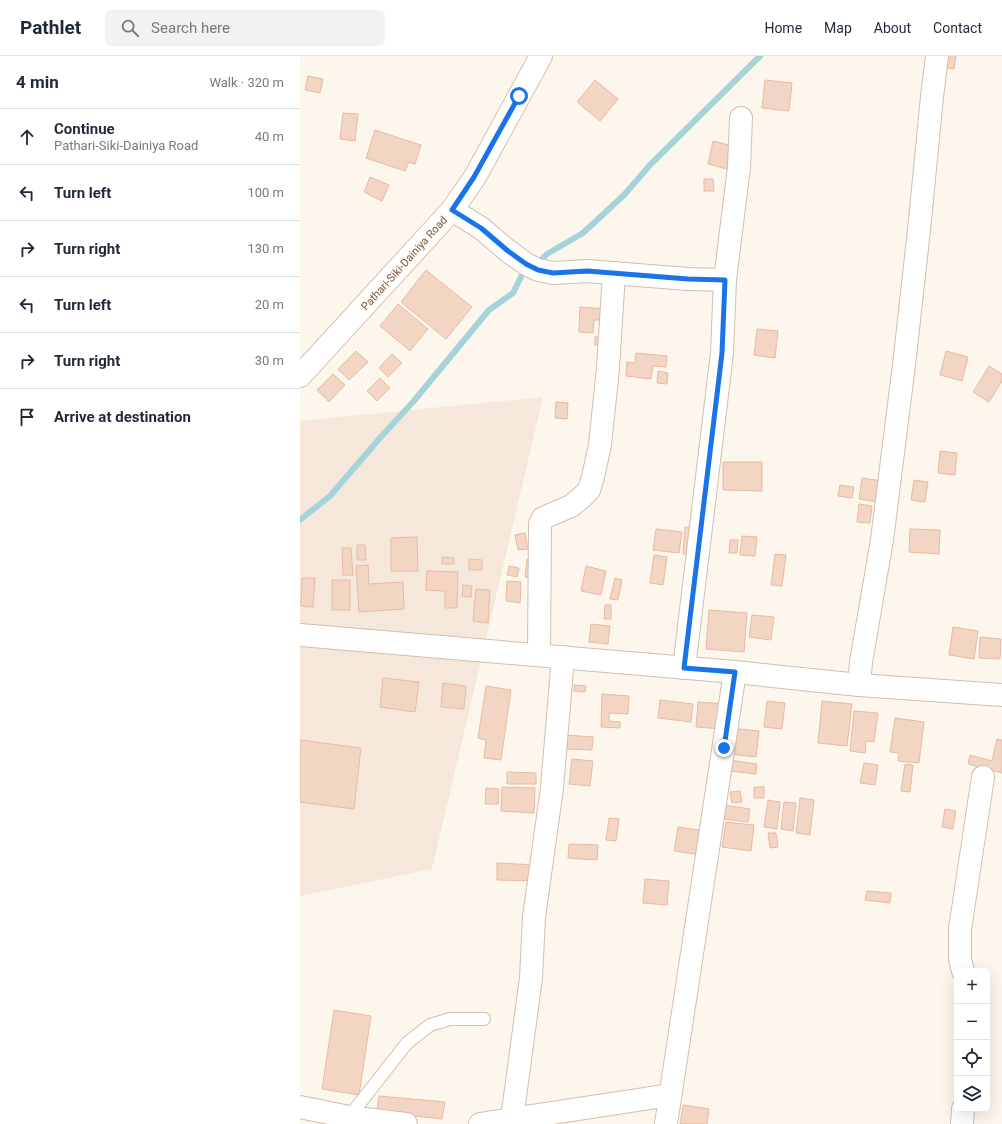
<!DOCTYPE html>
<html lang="en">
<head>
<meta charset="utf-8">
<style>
  body { margin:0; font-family:Roboto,sans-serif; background:#f2f2f3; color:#1f2937 }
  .controls { position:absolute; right:12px; bottom:12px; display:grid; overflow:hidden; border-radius:6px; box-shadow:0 4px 16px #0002 }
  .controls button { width:36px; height:36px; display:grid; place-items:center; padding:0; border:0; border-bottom:1px solid #e0e1e3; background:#fff; color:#1f2937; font:20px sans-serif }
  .stop { position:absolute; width:12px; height:12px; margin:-9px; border:3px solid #1a73e8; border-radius:50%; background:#fff }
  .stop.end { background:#1a73e8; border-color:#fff; box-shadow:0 1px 4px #0008 }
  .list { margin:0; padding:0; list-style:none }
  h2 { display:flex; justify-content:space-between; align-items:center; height:52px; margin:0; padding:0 16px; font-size:17px }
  h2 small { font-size:13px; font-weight:400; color:#747a83 }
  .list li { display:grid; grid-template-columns:26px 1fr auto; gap:12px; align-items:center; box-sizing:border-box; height:56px; padding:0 16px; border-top:1px solid #e0e1e3 }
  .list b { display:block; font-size:15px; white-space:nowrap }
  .list p { margin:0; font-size:13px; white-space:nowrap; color:#747a83 }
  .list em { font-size:13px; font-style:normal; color:#747a83 }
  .icon { flex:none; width:22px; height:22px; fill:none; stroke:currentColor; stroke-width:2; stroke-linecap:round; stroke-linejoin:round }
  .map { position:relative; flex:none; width:702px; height:1068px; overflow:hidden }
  header { display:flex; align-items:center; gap:24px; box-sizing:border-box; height:56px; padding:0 20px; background:#fff; border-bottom:1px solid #e0e1e3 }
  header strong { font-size:19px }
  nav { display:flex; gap:22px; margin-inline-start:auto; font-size:14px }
  .search { width:280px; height:36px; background:#f2f2f3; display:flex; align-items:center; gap:10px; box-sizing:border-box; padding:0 14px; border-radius:6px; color:#747a83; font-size:15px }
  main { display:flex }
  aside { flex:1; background:#fff }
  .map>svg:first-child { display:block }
  .residential { fill:#f5e8da }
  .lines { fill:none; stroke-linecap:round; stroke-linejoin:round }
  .stream { stroke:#a5d3da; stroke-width:6 }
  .building { fill:#f3d5c3; stroke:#e6bba3 }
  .lane-casing { stroke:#d1beb0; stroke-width:14 }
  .street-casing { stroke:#d1beb0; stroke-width:24 }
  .secondary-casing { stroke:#d6c0b0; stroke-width:24 }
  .lane { stroke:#fff; stroke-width:12 }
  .street { stroke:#fff; stroke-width:22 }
  .secondary { stroke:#fff; stroke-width:22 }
  .route { stroke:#1a73e8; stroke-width:5 }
  .labels { text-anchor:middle; stroke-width:4; stroke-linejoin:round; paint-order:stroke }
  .street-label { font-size:11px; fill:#7a5c4d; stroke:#fffaf3 }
</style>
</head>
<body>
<header>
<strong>Pathlet</strong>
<div class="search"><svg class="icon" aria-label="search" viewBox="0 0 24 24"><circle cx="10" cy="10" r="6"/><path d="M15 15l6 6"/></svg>Search here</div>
<nav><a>Home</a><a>Map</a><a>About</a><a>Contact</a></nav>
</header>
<main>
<aside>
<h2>4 min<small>Walk · 320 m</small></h2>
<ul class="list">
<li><svg class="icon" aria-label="ahead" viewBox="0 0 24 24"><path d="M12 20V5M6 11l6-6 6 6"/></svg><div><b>Continue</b><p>Pathari-Siki-Dainiya Road</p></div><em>40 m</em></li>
<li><svg class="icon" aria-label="left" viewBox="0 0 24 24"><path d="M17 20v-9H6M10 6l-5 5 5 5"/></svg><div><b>Turn left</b></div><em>100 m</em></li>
<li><svg class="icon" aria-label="right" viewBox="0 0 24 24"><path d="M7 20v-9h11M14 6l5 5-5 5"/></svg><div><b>Turn right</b></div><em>130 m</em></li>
<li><svg class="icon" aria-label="left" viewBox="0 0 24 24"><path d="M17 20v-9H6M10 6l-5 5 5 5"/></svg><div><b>Turn left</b></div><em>20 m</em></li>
<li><svg class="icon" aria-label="right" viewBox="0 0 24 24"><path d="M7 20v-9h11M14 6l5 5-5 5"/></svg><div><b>Turn right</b></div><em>30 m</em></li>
<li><svg class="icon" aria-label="arrive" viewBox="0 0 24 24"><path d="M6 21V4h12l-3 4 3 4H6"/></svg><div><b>Arrive at destination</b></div></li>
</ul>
</aside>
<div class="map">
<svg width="702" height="1068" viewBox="0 0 702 1068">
  <rect width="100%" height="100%" fill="#fdf6ec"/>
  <path class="residential" d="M243,341L132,813L0,840V365Z"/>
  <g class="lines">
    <g class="stream">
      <path d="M237,208L247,198L283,177L324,139L350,109L460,0"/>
      <path d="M0,464L30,440L79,383L113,346L189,254L213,237L222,219"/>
    </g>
  </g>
  <g class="building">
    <path d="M639,0H656L654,13L638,10Z"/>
    <path d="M8,20L23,23L20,37L5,34Z"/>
    <path d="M295,24L318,43L300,65L277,46Z"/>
    <path d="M465,24L492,27L489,55L462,52Z"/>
    <path d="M43,57L58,58L55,85L40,83Z"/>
    <path d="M75,74L121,89L115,108L109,106L105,115L66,102Z"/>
    <path d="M413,85L437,91L431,114L408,108Z"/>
    <path d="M70,121L89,129L82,145L64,136Z"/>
    <path d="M404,123H413L414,135H404Z"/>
    <path d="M126,214L172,251L146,283L101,246Z"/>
    <path d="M98,248L128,273L110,295L80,270Z"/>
    <path d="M280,251L307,253L306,264H294L293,277L279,276Z"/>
    <path d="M457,273L478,275L475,302L454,299Z"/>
    <rect x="295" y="281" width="14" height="8"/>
    <path d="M56,295L68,306L49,324L38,313Z"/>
    <path d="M646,295L668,301L662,325L640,319Z"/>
    <path d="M336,297L367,300L366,311L353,310L351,323L326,320L327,306L335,307Z"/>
    <path d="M92,298L102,307L88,321L79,312Z"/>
    <path d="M689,310L702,318V325L689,346L673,336Z"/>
    <path d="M358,315L368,317L367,328L357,327Z"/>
    <path d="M33,318L45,329L29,346L17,334Z"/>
    <path d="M80,322L90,332L77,345L67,335Z"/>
    <path d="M256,346L268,347L267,363L255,362Z"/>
    <path d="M640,395L657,397L655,419L638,417Z"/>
    <path d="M423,406H462V435L423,434Z"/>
    <path d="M562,422L582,425L578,446L559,443Z"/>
    <path d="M614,424L628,426L625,446L611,444Z"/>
    <path d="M540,429L554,431L552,442L538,440Z"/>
    <path d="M559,448L572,450L570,467L557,466Z"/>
    <path d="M385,471L394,472L391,499L383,498Z"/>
    <path d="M356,473L382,476L379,497L353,494Z"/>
    <path d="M610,473L640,474L639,498L609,496Z"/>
    <path d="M225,477L228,493L218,494L215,479Z"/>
    <path d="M442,480L457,481L455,500L440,499Z"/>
    <path d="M117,481L118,515H91V482Z"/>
    <path d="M430,484H438L437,497H429Z"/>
    <path d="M57,489H65L66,504H57Z"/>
    <path d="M42,492H51L53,519H43Z"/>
    <path d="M475,498L486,499L482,530L471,529Z"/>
    <path d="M354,499L367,501L363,529L350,527Z"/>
    <path d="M142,501L154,502V508H142Z"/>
    <path d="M169,503L182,504V514H169Z"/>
    <path d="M227,503L237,504L236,522L225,521Z"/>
    <path d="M68,509L69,528L103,526L104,553L59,556L56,510Z"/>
    <path d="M209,510L219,512L217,521L207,519Z"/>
    <path d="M286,510L306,515L301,539L281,535Z"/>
    <path d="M127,515L158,516L157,552H145V535L126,534Z"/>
    <path d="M2,522H15L13,551L1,550Z"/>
    <path d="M315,522L322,524L318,544L310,543Z"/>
    <rect x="32" y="524" width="18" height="30"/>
    <path d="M207,525L221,526L220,547L206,545Z"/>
    <path d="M163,529L172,530L171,541L162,540Z"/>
    <path d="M176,533L190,534L188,567L173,565Z"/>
    <path d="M305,549H311V563H304Z"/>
    <path d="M409,554L447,557L444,596L406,593Z"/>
    <path d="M452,559L474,561L471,584L449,581Z"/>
    <path d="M291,568L310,570L308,588L289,586Z"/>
    <path d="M653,571L678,575L674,603L649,599Z"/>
    <path d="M680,581L701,583L700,603L679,602Z"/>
    <path d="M83,622L119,626L115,656L80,651Z"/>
    <path d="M143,627L166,630L164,653L141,651Z"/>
    <path d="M274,629L286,630L285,636L274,635Z"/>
    <path d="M186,630L211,634L201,704L184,702L186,684L178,682Z"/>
    <path d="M302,638L329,640L328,658L309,657V665L320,666V672L301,671Z"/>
    <path d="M360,644L393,648L391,666L358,662Z"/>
    <path d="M467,645L485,647L482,673L464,671Z"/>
    <path d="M522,645L552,648L547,690L518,687Z"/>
    <path d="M398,646L425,648L423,673L396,671Z"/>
    <path d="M554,655L578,657L574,686L566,685L565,697L550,695Z"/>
    <path d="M595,662L624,666L619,707L598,705L599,697L590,696Z"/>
    <path d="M431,672L459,675L456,701L428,698Z"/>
    <path d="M266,679L293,681L292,694L266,693Z"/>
    <path d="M697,683L702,684V717L668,708L670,699L692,705Z"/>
    <path d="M0,684L61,692L54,753L0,746Z"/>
    <path d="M272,703L293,705L290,730L269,728Z"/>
    <path d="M430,704L457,708L456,718L429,715Z"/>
    <path d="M564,707L578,709L575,729L560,727Z"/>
    <path d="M605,708L613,709L610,736L601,735Z"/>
    <path d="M207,716L236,717V728H207Z"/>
    <path d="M202,731L235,732L234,757L201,755Z"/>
    <rect x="454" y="731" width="10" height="11"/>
    <path d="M186,732L199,733L198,748H185Z"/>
    <path d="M440,735L442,746L432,747L430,736Z"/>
    <path d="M500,742L514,744L510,779L496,777Z"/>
    <path d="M468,744L480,746L477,773L464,771Z"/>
    <path d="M484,746L496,747L493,775L481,773Z"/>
    <path d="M425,749L450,753L448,766L423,763Z"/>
    <path d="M645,753L656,755L653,773L642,771Z"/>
    <path d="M309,762L319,763L316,785L306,784Z"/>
    <path d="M426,766L454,769L451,795L422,791Z"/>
    <path d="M378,771L399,774L396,798L374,795Z"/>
    <path d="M468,777H476L478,791L470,792Z"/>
    <path d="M269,788L298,789L297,804L268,802Z"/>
    <path d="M197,807L238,809L237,825L197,824Z"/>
    <path d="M345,823L369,825L367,849L343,847Z"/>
    <path d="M567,835L591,837L590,847L565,844Z"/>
    <path d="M34,954L71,960L59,1039L22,1033Z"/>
    <path d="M79,1040L145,1046L142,1063L77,1056Z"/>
    <path d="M383,1049L409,1053L407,1068H380Z"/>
  </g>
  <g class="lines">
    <g class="lane-casing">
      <path id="lane" d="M49,1061L107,987L130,969L150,963H184"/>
    </g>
    <g class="street-casing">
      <g id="street">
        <path d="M152,154L181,172L208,195L226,208L238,214L253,217L287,215L388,223L425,224"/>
        <path d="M0,579L435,616L559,629L702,639"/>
        <path d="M239,599L240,468L243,462L271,450L280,443L289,434L293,421L300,389L308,312L314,217"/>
        <path d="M384,612L422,297L425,224L439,111L441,62"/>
        <path d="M559,629L561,606L582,484L604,309L619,174L632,41L637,0"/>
        <path d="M663,915L660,903V873L683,721"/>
        <path d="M0,1051L49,1061L106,1068"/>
        <path d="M212,1063L231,922L234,861L252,732L263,601"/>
        <path d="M180,1068L370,1039"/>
        <path d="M366,1068L435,616"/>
        <path d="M662,1068L663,1053"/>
      </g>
    </g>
    <g class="secondary-casing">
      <path id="secondary" d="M0,320L152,154L175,121L241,0"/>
    </g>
    <use href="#lane" class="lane"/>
    <use href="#street" class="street"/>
    <use href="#secondary" class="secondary"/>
  </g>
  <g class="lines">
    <path class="route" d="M219,40L174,121L152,154L181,172L208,195L226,208L238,214L253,217L287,215L388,223L425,224L422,297L384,612L435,616L424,692"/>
  </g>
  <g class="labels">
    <g class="street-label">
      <text transform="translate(104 207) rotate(-48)" y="4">Pathari-Siki-Dainiya Road</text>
    </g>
  </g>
</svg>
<div class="controls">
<button>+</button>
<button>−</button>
<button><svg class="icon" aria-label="locate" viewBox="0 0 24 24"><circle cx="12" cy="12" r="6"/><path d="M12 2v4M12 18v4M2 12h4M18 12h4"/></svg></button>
<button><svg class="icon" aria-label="layers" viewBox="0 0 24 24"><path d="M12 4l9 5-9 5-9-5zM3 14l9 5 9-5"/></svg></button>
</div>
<div class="stop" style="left:219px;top:40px"></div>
<div class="stop end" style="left:424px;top:692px"></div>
</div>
</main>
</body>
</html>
